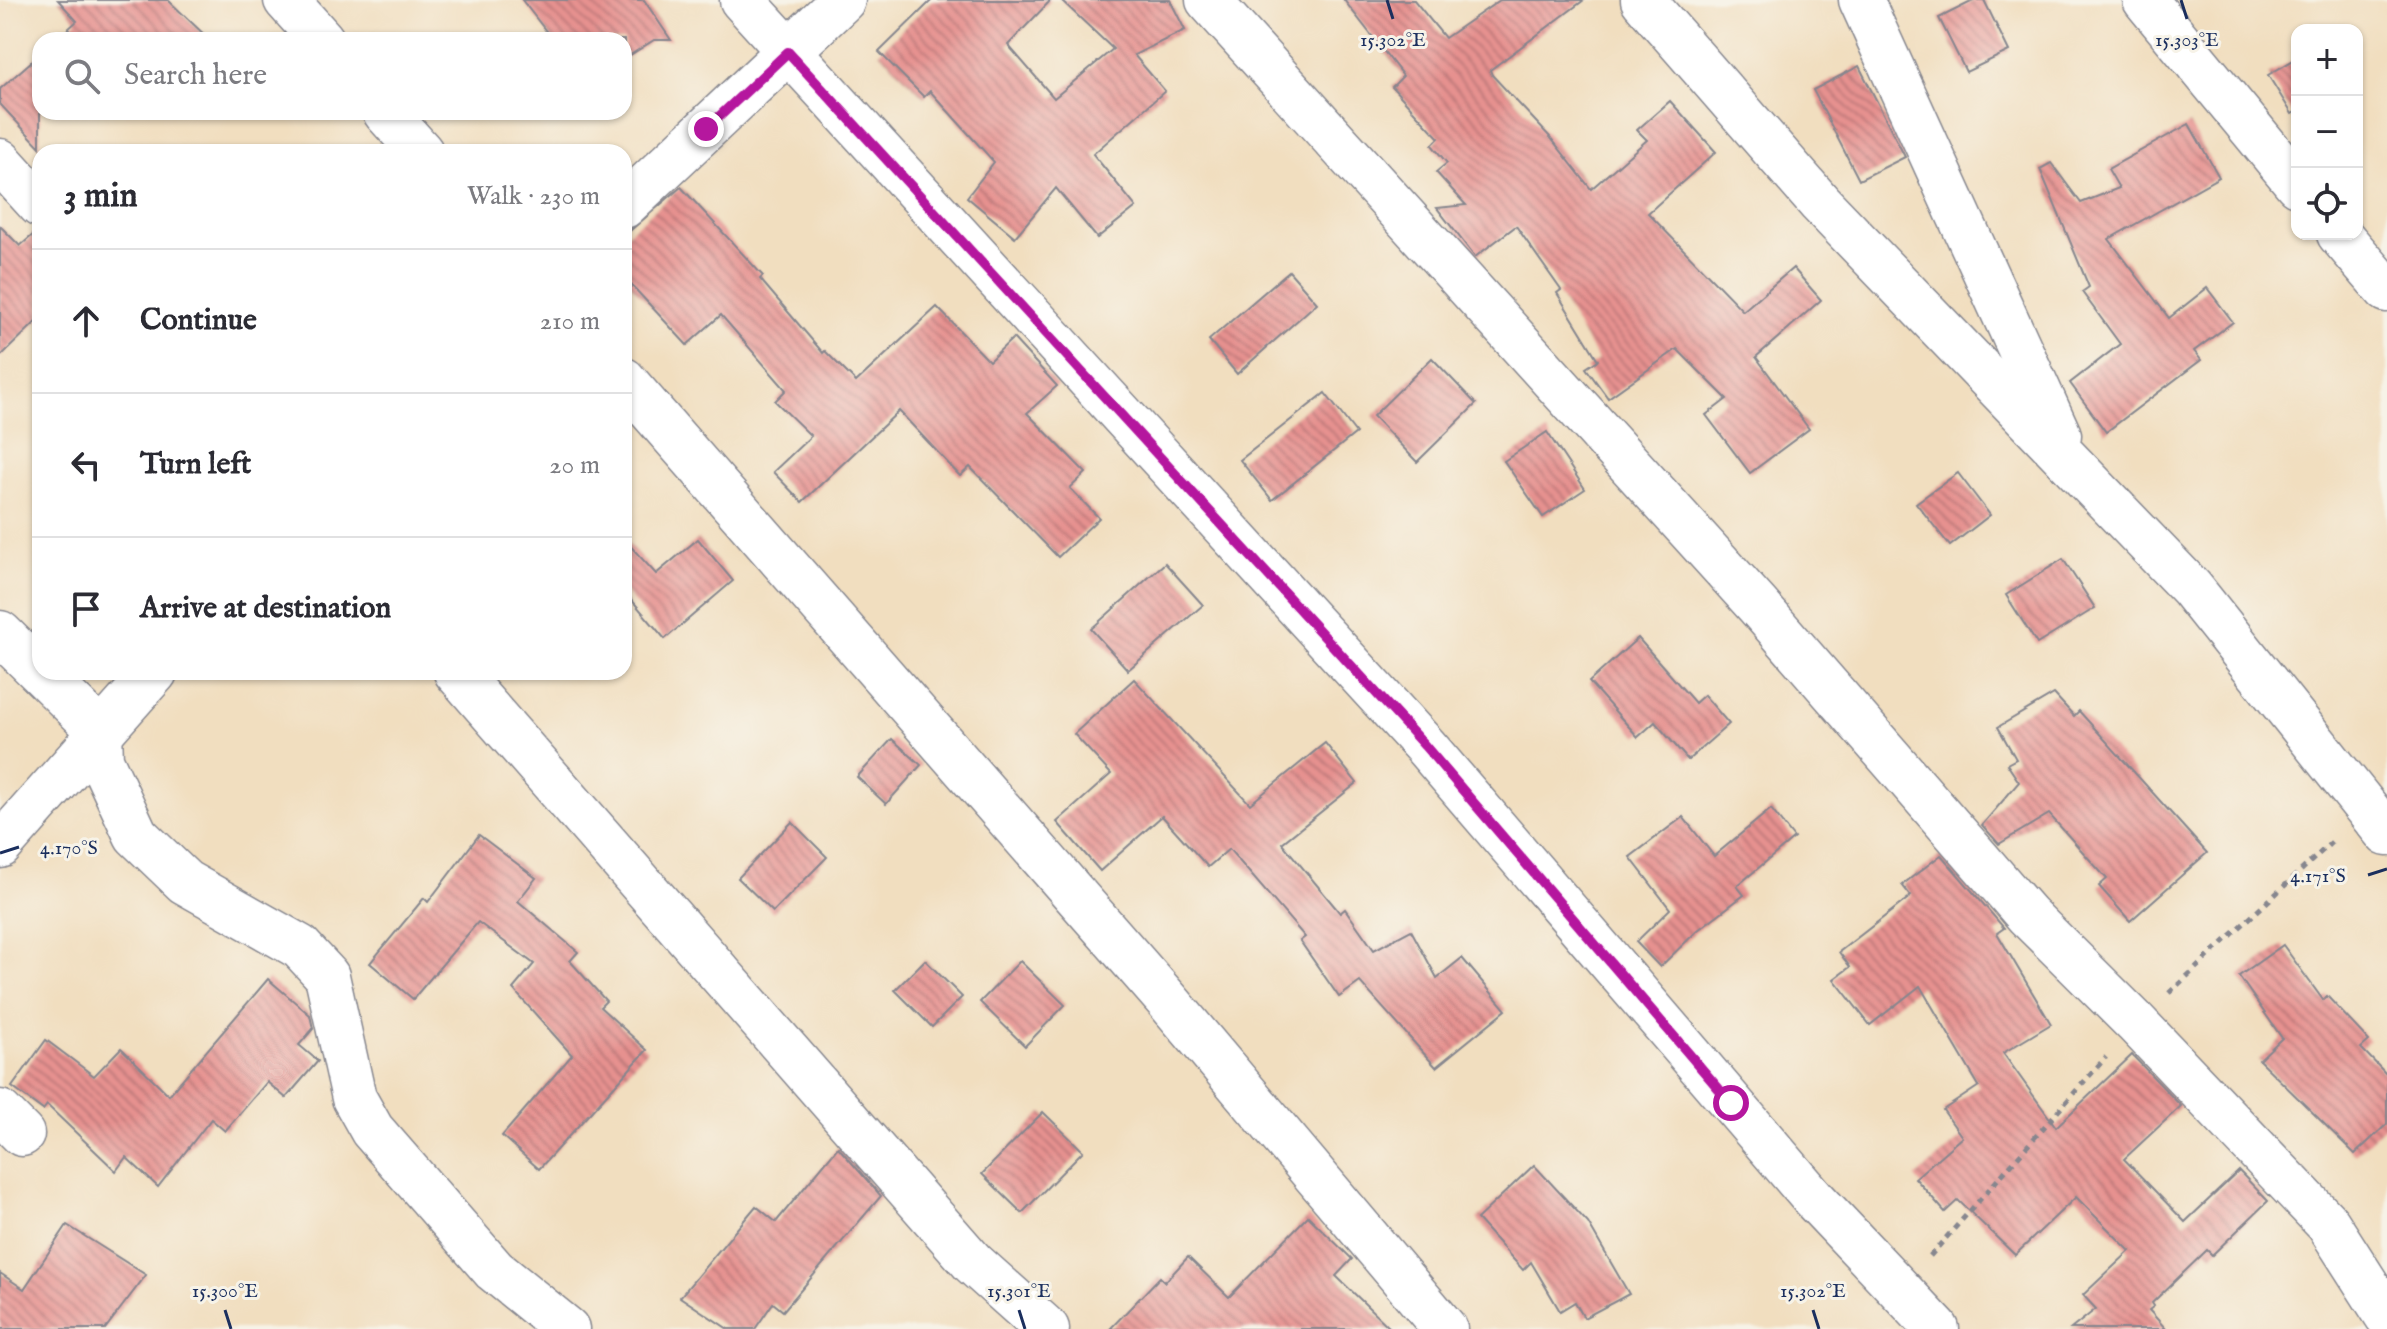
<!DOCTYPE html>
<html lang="en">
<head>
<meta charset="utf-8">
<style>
  body { margin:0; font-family:"IM FELL English",serif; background:#f2f2f3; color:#2b2b33 }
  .controls { position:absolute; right:24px; top:24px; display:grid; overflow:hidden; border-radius:16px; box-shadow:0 2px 6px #0004 }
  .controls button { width:72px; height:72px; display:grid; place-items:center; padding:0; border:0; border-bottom:2px solid #e1e1e2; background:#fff; color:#2b2b33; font:40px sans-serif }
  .stop { position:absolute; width:24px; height:24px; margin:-18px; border:6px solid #b5179e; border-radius:50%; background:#fff }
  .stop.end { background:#b5179e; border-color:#fff; box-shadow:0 2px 8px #0008 }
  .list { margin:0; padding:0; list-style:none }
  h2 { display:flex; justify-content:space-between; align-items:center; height:104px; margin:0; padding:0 32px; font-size:34px }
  h2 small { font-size:26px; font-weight:400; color:#7c7c81 }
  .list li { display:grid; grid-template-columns:52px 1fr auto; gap:24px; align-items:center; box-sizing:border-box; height:144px; padding:0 32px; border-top:2px solid #e1e1e2 }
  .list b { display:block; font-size:30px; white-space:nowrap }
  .list em { font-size:26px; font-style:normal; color:#7c7c81 }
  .icon { flex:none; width:44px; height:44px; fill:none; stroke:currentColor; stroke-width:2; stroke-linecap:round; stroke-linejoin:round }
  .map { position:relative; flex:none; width:2387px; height:1329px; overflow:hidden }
  .search { position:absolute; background:#fff; box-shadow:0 2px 6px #0004; left:32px; top:32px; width:600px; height:88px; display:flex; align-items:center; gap:20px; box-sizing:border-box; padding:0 28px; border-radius:24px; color:#7c7c81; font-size:30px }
  .panel { position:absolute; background:#fff; box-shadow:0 2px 6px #0004; left:32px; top:144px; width:600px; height:536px; border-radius:24px }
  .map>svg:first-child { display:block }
  .building { fill:url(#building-back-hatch) }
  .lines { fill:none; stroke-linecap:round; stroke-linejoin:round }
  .minor-casing { stroke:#86868e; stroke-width:47 }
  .path { stroke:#86868e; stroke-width:5; stroke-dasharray:6 6; stroke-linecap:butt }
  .minor { stroke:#fff; stroke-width:44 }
  .route { stroke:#b5179e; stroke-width:10 }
  .ticks { fill:none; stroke:#1b2f5e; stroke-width:3 }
  .ticks-label { font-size:20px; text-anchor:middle; fill:#1b2f5e; stroke:#f7f3e8; stroke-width:6; stroke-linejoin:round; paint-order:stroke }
</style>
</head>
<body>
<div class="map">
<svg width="2387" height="1329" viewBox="0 0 2387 1329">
  <defs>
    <pattern id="building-back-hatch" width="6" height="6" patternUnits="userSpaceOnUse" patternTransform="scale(2)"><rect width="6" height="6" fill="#e6918f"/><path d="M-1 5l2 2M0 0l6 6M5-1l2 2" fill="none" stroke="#ba7778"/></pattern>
  </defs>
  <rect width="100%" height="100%" fill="#f7f3e8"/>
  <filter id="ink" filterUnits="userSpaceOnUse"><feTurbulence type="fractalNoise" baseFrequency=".0125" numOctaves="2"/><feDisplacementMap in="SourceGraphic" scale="16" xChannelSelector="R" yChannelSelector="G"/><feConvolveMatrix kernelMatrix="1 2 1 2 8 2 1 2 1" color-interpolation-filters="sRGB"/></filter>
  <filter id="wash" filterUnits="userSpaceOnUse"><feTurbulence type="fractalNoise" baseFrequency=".006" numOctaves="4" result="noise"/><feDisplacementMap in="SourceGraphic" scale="32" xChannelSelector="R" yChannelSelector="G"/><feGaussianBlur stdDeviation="1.8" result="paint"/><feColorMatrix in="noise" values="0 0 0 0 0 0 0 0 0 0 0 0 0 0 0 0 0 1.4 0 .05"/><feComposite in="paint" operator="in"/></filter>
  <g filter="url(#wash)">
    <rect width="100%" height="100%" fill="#f1debf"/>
    <g id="blocks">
      <g class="building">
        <path d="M58,0H168L210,40H56L77,21Z"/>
        <path d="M522,0H644L671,40H654L624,59V40H553Z"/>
        <path d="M932,0H1051L1008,45L1054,98L1113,49L1061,0H1170L1185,30L1134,55L1165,91L1093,154L1136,207L1097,238L1056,188L1015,237L967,197L994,162L930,91L924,97L879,52Z"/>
        <path d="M1344,0H1414L1445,38L1500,0H1584L1490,70L1492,75L1550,137L1591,189L1647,140L1637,130L1670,101L1716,152L1648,213L1743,311L1793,268L1821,300L1756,357L1809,429L1750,473L1706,415L1727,399L1677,349L1608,398L1586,368L1598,360L1557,293L1561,290L1516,226L1475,257L1437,208L1466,205L1436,172L1447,163L1432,145L1439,138L1392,87L1403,76Z"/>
        <path d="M1975,0H1984L2009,51L1966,72L1939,18Z"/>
        <path d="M40,54V147L0,104V89Z"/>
        <path d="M2297,58V111L2292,114L2268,75Z"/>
        <path d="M1859,66L1905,157L1859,180L1813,90Z"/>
        <path d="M2189,124L2219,177L2109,239L2169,318L2207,288L2233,322L2194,351L2201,360L2106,432L2070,383L2120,344L2082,292L2089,287L2040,169L2051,163L2081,203L2119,188L2108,169Z"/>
        <path d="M681,187L763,276L760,279L823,353L825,351L856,382L937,307L989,361L1013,338L1057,386L1027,413L1086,473L1070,488L1099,518L1058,557L970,467L960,476L899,411L802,502L773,472L811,436L775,401L786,390L721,315L687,345L624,277V236Z"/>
        <path d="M0,226L20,246L40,229V318L0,357Z"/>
        <path d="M1289,271L1317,303L1237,374L1209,340Z"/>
        <path d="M1432,358L1476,404L1417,462L1373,416Z"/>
        <path d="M1325,393L1356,433L1272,500L1240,460Z"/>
        <path d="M1547,432L1585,489L1543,517L1504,461Z"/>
        <path d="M1958,473L1990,515L1950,546L1916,503Z"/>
        <path d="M624,539L656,574L698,539L733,581L665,639L624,591Z"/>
        <path d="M2063,559L2095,608L2037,644L2006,595Z"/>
        <path d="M1165,563L1203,605L1128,670L1091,629Z"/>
        <path d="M1638,638L1695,703L1704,695L1729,724L1688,760L1655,722L1638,737L1589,682Z"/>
        <path d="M1134,679L1250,804L1325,743L1357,783L1282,843L1340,913L1345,909L1374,950L1411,930L1437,978L1462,958L1506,1010L1436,1067L1360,982L1339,997L1300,941L1305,937L1229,849L1208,867L1162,816L1100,871L1057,822L1111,774L1074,734Z"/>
        <path d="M2054,694L2074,716L2079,711L2207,853L2130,921L2099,886L2107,879L2049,814L1999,844L1982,825L2019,782L2007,764L2016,759L1998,727Z"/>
        <path d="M892,739L921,765L886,804L857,777Z"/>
        <path d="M1771,809L1794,838L1737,886L1744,895L1698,930L1660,967L1636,942L1670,909L1630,857L1683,817L1714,856Z"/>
        <path d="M792,822L827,857L773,912L738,878Z"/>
        <path d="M479,835L536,878L518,901L578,952L570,961L606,1001L600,1007L647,1050L539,1169L502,1136L572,1055L513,989L534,964L478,922L413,999L370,963L424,898L428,902Z"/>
        <path d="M1941,855L2004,928L1997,933L2051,1024L2003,1053L2056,1127L2132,1055L2181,1106L2124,1159L2185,1222L2239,1171L2268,1201L2212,1255L2207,1250L2152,1303L2154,1306L2149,1310L2166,1329H2071L2096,1309L2083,1295L2130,1251L2076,1197L2015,1255L1958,1200L1945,1212L1915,1178L1962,1137L1943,1110L1979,1086L1920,986L1870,1025L1834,979L1850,967L1839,952L1911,896L1902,885Z"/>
        <path d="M2283,945L2323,1000L2327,996L2369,1041L2361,1048L2387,1075V1124L2355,1154L2259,1060L2282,1038L2239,976Z"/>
        <path d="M925,960L962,997L932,1027L895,990Z"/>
        <path d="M1020,961L1065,1005L1025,1046L980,1002Z"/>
        <path d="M268,979L310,1015L313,1029L299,1045L318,1061L286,1098L267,1082L225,1131L211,1119L158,1187L126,1157L116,1171L47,1105L43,1110L12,1087L46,1040L94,1076L121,1048L169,1095Z"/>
        <path d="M1043,1112L1083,1151L1022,1213L982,1174Z"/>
        <path d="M838,1147L881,1196L783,1311L773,1303L755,1329H728L680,1297L756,1206L776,1222Z"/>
        <path d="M1534,1165L1588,1223L1629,1294L1584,1318L1575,1302L1560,1311L1531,1262L1523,1270L1477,1219Z"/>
        <path d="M1308,1216L1352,1259L1336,1276L1391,1329H1110L1160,1277L1165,1282L1188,1257L1229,1297Z"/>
        <path d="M67,1225L146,1275L105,1329H0V1273L24,1289Z"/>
      </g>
    </g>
  </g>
  <g filter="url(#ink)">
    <use href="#blocks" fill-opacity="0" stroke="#86868e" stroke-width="2"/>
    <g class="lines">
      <g class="minor-casing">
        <g id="minor">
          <path d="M286,0L322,40"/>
          <path d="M742,0L1425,746L1813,1198L1937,1329"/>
          <path d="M1208,0L1758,606L2027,915L2136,1023L2328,1224L2387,1316"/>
          <path d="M1643,0L1820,203L2191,588L2387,834"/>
          <path d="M1861,0L2059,435"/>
          <path d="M2145,0L2297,184"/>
          <path d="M385,112L421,152"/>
          <path d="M0,161L40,205"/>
          <path d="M624,206L843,0"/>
          <path d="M2339,234L2387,290"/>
          <path d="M624,380L1168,1001L1445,1329"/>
          <path d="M0,633L100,731L101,760L136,835L185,882L300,947L327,976L354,1098L372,1130L494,1270L567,1329"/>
          <path d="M456,672L973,1263L1047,1329"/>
          <path d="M0,846L155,672"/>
          <path d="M0,1112L22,1134"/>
        </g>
      </g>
      <g class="path">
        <path d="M2169,993L2335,839"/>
        <path d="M1930,1256L2106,1057"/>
      </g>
      <use href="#minor" class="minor"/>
    </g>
  </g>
  <g class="lines" filter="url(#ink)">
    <path class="route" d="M706,129L788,52L1425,746L1731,1103"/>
  </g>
  <path class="ticks" d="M1387,0L1393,19M2181,0L2187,19M0,853L19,847M2368,875L2387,869M225,1310L231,1329M1019,1310L1025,1329M1813,1310L1819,1329"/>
  <g class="ticks-label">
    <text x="1393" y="46">15.302°E</text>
    <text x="2187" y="46">15.303°E</text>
    <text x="69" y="854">4.170°S</text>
    <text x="2318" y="882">4.171°S</text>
    <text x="225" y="1297">15.300°E</text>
    <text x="1019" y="1297">15.301°E</text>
    <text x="1813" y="1297">15.302°E</text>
  </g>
</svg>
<div class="controls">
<button>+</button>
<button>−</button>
<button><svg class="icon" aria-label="locate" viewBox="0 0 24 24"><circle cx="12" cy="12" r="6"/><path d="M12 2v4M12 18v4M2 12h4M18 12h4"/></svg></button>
</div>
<div class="stop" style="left:1731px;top:1103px"></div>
<div class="stop end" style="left:706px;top:129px"></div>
<div class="search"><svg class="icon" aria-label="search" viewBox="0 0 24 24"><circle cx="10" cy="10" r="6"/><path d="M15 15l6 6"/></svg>Search here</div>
<section class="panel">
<h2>3 min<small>Walk · 230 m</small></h2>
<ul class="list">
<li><svg class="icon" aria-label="ahead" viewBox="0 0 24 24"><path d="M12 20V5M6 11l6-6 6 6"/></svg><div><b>Continue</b></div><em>210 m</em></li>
<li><svg class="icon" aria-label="left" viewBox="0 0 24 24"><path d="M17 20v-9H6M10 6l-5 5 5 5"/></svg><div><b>Turn left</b></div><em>20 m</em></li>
<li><svg class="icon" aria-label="arrive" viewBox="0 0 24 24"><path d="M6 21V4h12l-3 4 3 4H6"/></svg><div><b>Arrive at destination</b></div></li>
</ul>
</section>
</div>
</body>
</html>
